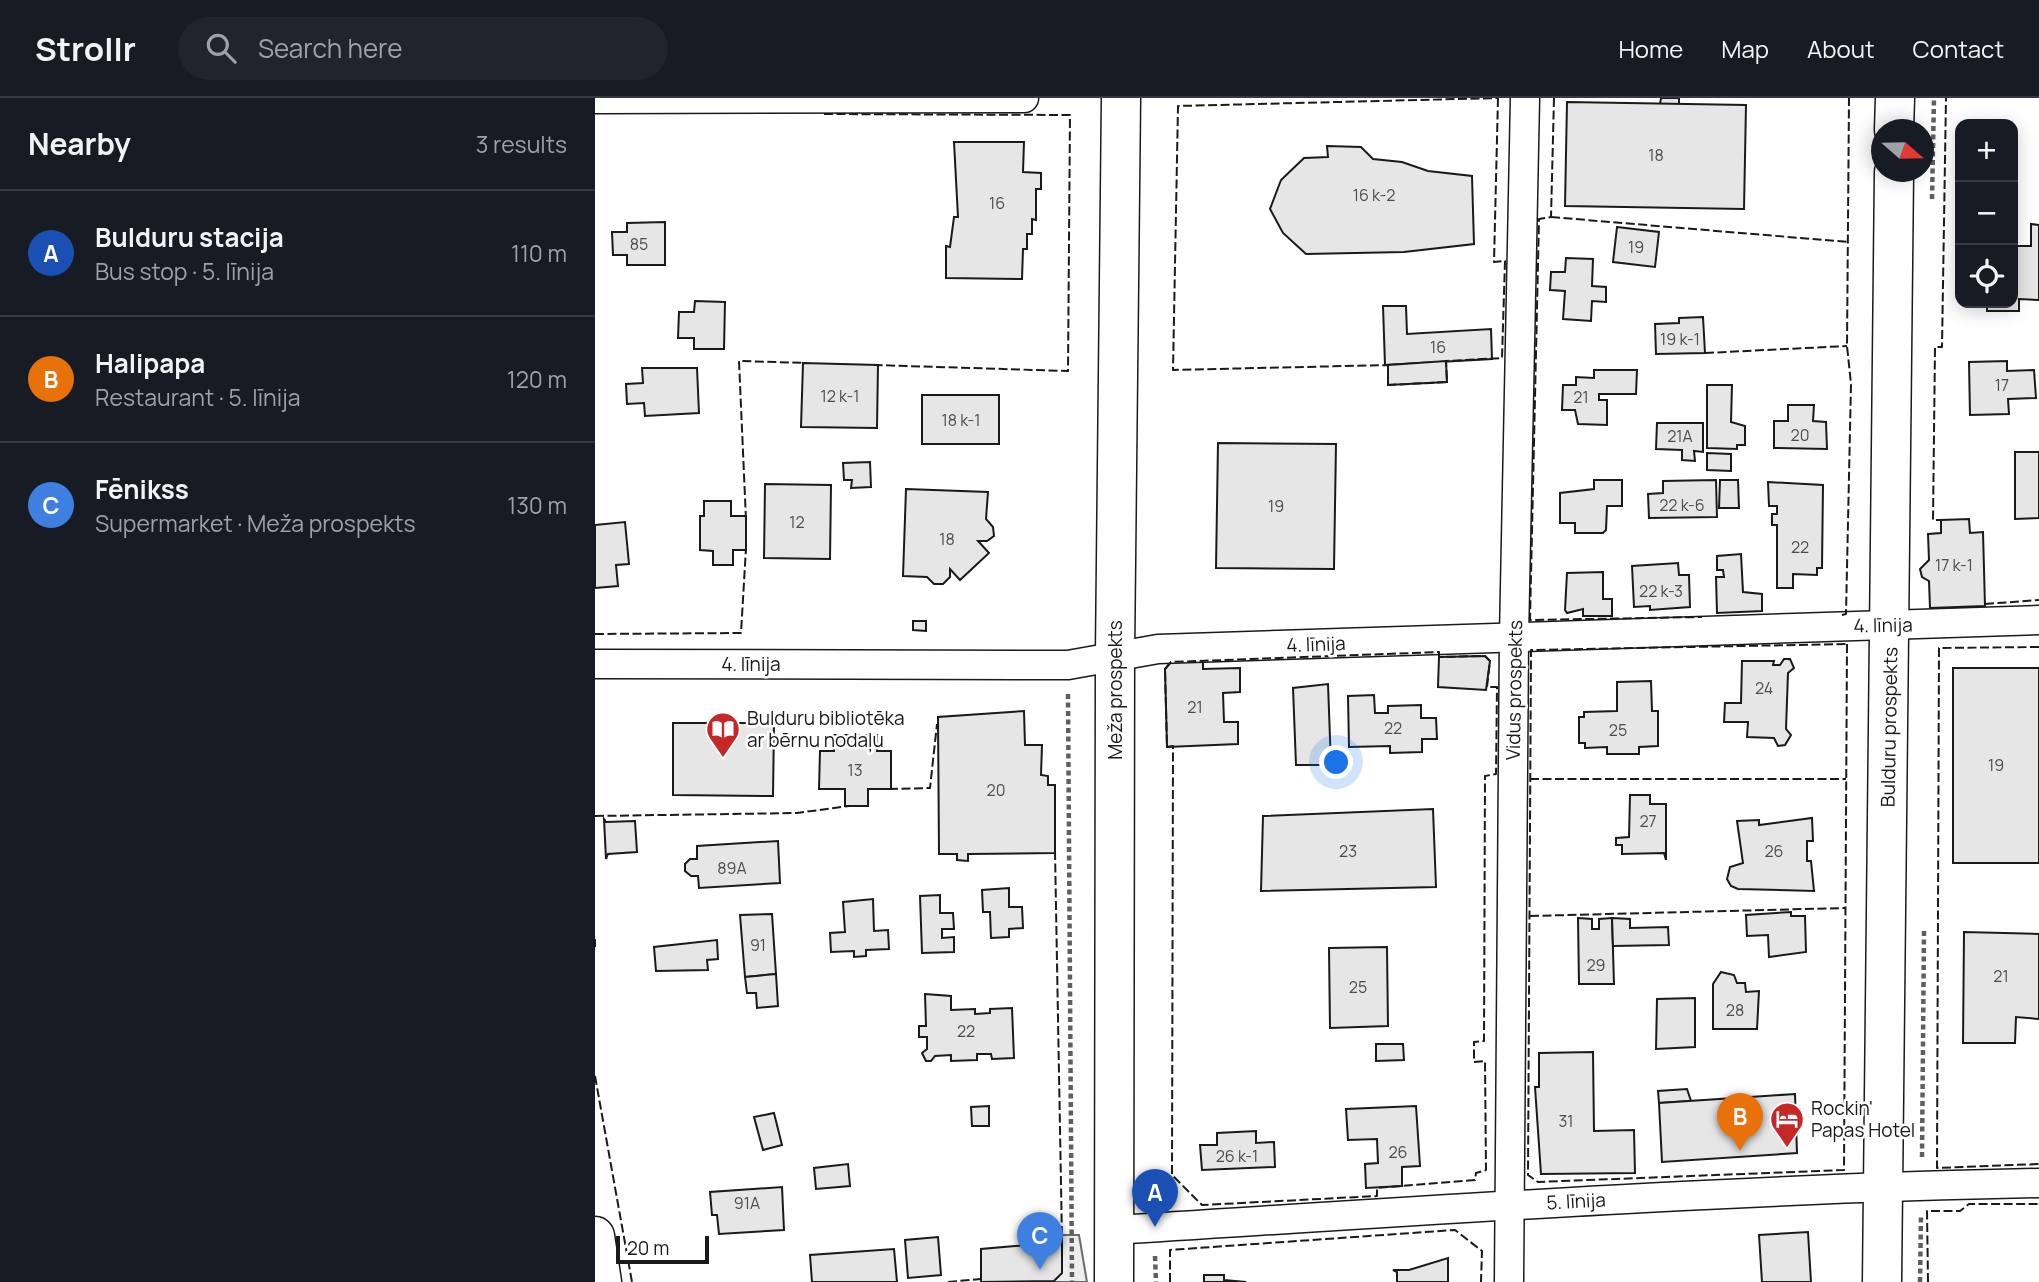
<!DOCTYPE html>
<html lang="en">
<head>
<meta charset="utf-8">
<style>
  body { margin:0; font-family:Manrope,sans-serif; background:#20242c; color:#f1f3f6 }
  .controls { position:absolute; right:21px; top:21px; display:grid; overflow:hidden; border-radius:14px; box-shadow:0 4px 18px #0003 }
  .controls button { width:63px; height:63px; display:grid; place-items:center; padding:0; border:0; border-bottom:2px solid #363941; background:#171b24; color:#f1f3f6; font:35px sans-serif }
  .compass { position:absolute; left:1276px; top:21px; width:63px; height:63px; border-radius:50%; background:#171b24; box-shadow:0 4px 18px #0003; rotate:110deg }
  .scale { position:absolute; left:21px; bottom:18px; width:93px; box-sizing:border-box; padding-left:7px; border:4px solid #1a1a1a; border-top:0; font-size:19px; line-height:24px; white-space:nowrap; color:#1a1a1a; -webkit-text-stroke:5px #fff; paint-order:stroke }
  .you { position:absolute; left:742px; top:665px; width:24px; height:24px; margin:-18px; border:5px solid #fff; border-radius:50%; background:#1a73e8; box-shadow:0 0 0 10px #1a73e833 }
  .badge { display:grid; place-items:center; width:46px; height:46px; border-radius:50%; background:#d93025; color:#fff; font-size:23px; font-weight:700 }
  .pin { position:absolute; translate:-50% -58px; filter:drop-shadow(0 2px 4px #0008) }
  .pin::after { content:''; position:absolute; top:37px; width:24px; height:21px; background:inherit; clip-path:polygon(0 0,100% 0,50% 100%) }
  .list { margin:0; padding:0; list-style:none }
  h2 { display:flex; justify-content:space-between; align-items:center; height:91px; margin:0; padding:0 28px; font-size:30px }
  h2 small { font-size:23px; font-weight:400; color:#9ea1a6 }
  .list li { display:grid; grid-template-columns:46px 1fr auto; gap:21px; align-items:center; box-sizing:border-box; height:126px; padding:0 28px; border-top:2px solid #363941 }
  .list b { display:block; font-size:26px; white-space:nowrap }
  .list p { margin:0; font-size:23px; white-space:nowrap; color:#9ea1a6 }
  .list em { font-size:23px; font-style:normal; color:#9ea1a6 }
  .icon { flex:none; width:38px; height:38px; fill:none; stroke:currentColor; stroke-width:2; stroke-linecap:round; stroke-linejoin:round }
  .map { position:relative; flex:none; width:1444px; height:1184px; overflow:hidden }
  header { display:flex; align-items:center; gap:42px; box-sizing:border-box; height:98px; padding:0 35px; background:#171b24; border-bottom:2px solid #363941 }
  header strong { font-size:33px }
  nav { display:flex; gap:38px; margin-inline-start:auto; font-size:24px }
  .search { width:490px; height:63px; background:#20242c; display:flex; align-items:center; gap:18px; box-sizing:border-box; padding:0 24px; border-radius:38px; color:#9ea1a6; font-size:26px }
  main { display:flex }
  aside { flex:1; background:#171b24 }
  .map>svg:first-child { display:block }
  .parking { fill:#ededed; stroke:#6a6a6a; stroke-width:2 }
  .building { fill:#e6e6e6; stroke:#1a1a1a; stroke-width:2 }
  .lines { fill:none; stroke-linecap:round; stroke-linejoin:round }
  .street-casing { stroke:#1a1a1a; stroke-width:31 }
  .secondary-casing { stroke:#1a1a1a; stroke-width:41 }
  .path { stroke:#5f5f5f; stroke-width:4.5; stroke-dasharray:5 3.5; stroke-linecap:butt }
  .street { stroke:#fff; stroke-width:28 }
  .secondary { stroke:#fff; stroke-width:38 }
  .fence { stroke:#1a1a1a; stroke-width:2; stroke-dasharray:9 3.5; stroke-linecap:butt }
  .labels { text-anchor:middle; stroke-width:5; stroke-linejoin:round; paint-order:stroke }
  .number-label { font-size:16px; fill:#4d4d4d }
  .street-label { font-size:19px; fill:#1a1a1a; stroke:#fff }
  .poi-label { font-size:19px; fill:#1a1a1a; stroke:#fff; text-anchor:start }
</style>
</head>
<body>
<header>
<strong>Strollr</strong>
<div class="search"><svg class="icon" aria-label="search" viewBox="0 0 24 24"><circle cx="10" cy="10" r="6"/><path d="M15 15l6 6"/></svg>Search here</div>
<nav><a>Home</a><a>Map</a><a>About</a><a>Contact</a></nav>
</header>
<main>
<aside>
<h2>Nearby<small>3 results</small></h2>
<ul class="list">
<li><span class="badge" style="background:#1a4fb4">A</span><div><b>Bulduru stacija</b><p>Bus stop · 5. līnija</p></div><em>110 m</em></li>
<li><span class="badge" style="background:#e8710a">B</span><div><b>Halipapa</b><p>Restaurant · 5. līnija</p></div><em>120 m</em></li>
<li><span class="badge" style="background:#3f7fe0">C</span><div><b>Fēnikss</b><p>Supermarket · Meža prospekts</p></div><em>130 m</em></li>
</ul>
</aside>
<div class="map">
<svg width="1444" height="1184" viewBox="0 0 1444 1184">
  <rect width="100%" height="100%" fill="#fff"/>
  <path class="parking" d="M467,1137H484L492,1184H444L458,1183Z"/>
  <g class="building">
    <path d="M1066,0H1084V6H1065Z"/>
    <path d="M972,4L1151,7L1149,111L970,108Z"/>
    <path d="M359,44H429L428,74L446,75V91H441V122L437,121V136H432V151H428L427,181L351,180V148L355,149L359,119H363Z"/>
    <path d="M732,48L766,49L778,61L807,64L833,73L877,78L879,146L809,154L711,156L688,135L675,111L686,82L709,60L733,59Z"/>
    <path d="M70,124V167H32V157H18L17,134H32V125Z"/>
    <path d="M1436,126L1444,127V202L1424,201V213H1392V205H1379H1418V148H1436Z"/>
    <path d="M1022,129L1064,134L1060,169L1018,164Z"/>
    <path d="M971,160L998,161L997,188L1011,189V204L997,203L996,223L968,221L970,193L955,192L956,174H970Z"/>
    <path d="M100,203L130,204L129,251H99V240H83L84,214H99Z"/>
    <path d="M788,208H811L812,236L896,231L897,261L790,267Z"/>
    <path d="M1108,219L1110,255L1061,256L1060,226L1084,225V220Z"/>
    <path d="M851,263L852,284L793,287V267Z"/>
    <path d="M1412,263V273L1439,272L1441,300L1413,301L1414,316L1375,317L1374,264Z"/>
    <path d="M208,265L283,267L282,330L206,329Z"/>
    <path d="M47,270H102L104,315L50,318L49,305L32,306L31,286L48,285Z"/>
    <path d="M999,272H1042L1041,296H1004V302H1012V327L983,326L980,312H967L968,287H981V279L999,280Z"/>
    <path d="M1112,287H1137L1136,324L1150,328V347H1142V351L1112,350Z"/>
    <rect x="327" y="297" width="77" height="49"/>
    <path d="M1193,307H1219L1218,323L1231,324L1232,351L1179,350V323H1193Z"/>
    <path d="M1062,325H1108V354L1099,353L1100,363L1087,362V352L1061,351Z"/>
    <path d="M623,345L741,346L739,471L621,470Z"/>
    <path d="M1420,354H1444V420L1420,421Z"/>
    <path d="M1112,355L1136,356V373L1112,372Z"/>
    <path d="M275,364L276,389L256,390L257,382H249L248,365Z"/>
    <path d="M999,382H1027V408H1012L1011,432L1008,435H980V425H965V395L999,391Z"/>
    <path d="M1121,382L1122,419L1054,420L1053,396L1068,395V383Z"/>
    <path d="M1125,382H1143L1144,410H1124Z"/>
    <path d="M1173,384L1228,387L1227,470H1222V477L1198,476V490H1182V427H1177V416H1182V408H1174Z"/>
    <path d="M170,386L236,387L235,461L169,460Z"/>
    <path d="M311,391L393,394L391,421L398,429L399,438L392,443H383L394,455L365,482L355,471V479L348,486H339L332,479L308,478Z"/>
    <path d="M109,403H136V418H151V452H138V467H118V453L105,452V418H109Z"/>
    <path d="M1374,421L1375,435L1388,434L1390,508L1335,510L1334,483L1327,479L1325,471L1334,462L1333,436L1346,435V422Z"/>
    <path d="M30,424L34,466L21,467L23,488L0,490V427Z"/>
    <path d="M1146,456L1148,494L1167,496V513L1122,515L1121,479H1129L1128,472H1122V458Z"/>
    <path d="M1083,465L1084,477H1094L1095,509L1055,512V508L1039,509L1037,468Z"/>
    <path d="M1008,474V501H1017V518H988V511L972,515L970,512L972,475Z"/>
    <path d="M318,523H331V533L318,532Z"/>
    <path d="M890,558L895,563L891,592L843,589L844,559Z"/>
    <path d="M1189,561H1195L1199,570L1193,575L1191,631L1196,637L1190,647L1183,648L1179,640L1152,639L1153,624H1129L1130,605H1146L1147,563H1179L1178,567H1185Z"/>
    <path d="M608,563V571L645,570V594L628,595L629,624H643V646L572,649L570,571L576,564Z"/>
    <rect x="1358" y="570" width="86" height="195"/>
    <path d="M1056,583L1057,613H1063V648L1044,649V656H1012V649L990,650V645H984V619H989V614L1022,613V584Z"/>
    <path d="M733,586L736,667H701L698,590Z"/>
    <path d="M779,597L780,615H793V608L826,607V620H841L842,641H827V654L795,655V648L754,649L753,598Z"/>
    <path d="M429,613L430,647H447L446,677L453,678V687H460V755L373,756V763L362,762V756H344L343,619Z"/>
    <path d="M78,625H179L178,698L78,697Z"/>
    <path d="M239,637H282V653H296V691H273V708H250V691H224L225,653H239Z"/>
    <path d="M1035,697H1055V706H1071V762L1069,755L1027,756V747H1021V740L1034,739Z"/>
    <path d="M838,711L841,789L666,793L668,718Z"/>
    <path d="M1217,720L1218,743H1212V763H1216L1219,793L1143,791L1136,788L1132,781L1135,769L1148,765L1142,723L1164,722V727Z"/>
    <path d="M9,721L11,724L40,723L42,754L13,756L11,761Z"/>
    <path d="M183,743L185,785L104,790L103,778H96L90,773V766L95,761H102V748Z"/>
    <path d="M414,790V809H427L428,830L414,831V839L396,840L395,814H388L387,792Z"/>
    <path d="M345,797V815H358L359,831H347V840L359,839V854L327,855L325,798Z"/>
    <path d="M278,801L279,833L293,832L294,851L271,852V858L259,859V853L236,854L235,835L250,834L248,804Z"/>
    <path d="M1196,814V818H1210L1211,854L1174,859L1173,837L1152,838L1151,817Z"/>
    <path d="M177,816L181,876L150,879L145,817Z"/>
    <path d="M983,820L997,821V831H1004V821L1017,820L1019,886H984Z"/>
    <path d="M1017,820L1035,821V830L1073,829L1074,847L1018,848Z"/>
    <path d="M1369,834L1444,836V921L1421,919L1420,945H1368Z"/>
    <path d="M122,842L123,861L112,862L113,872L61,873L59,849Z"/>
    <path d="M792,849L793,928L735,930L734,850Z"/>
    <path d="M1126,874L1139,877L1142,885H1150L1151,894L1164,893L1162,931H1118V886Z"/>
    <path d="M181,876L183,908L162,910L161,895H152L150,879Z"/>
    <path d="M330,896L356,898V912L380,911V916L395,915V911L417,910L419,960L397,961L396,956H382V962L356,963V957L340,958L336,963H331L327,955L332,951V939H324V928H331Z"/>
    <path d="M1100,900V949L1061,951L1062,901Z"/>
    <path d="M781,946H808L809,962L781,963Z"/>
    <path d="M998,954L999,1033L1039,1032L1040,1075L946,1076L940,989H944V955Z"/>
    <path d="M1092,991L1096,1003L1064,1005L1063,993Z"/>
    <path d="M1200,996L1202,1055L1067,1064L1064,1005Z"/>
    <path d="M394,1008V1028H377L376,1009Z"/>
    <path d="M821,1008L825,1068L807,1069V1088L771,1090L770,1066L783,1065L782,1041L753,1042L751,1011Z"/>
    <path d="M179,1015L187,1047L168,1052L159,1019Z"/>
    <path d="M661,1033V1045L679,1044L680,1069L607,1072L605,1047H622V1035Z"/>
    <path d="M253,1066L255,1088L221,1091L219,1070Z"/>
    <path d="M187,1089L189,1132L124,1136L122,1117H117L115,1094Z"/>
    <path d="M1213,1134L1216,1184H1167L1164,1137Z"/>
    <path d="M430,1137H467V1175L459,1183L386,1184V1151L431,1147Z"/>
    <path d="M343,1139L346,1177L313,1180L310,1142Z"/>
    <path d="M299,1151L302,1184H217L215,1157Z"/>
    <path d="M853,1160V1184H802V1174L798,1172H814Z"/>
    <path d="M609,1177H629V1182L651,1184H609Z"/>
  </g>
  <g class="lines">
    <g class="street-casing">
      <g id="street">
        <path d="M0,1L429,0"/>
        <path d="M0,566L473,567L563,551L1444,522"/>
        <path d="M519,1132C827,1113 1135,1091 1444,1085"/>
        <path d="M914,1184L919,539L930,0"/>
      </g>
    </g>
    <g class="secondary-casing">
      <g id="secondary">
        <path d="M1299,32L1300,0"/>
        <path d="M0,1138L7,1184"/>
        <path d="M519,1184L520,556L526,0"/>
        <path d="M1287,1184L1299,74"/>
      </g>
    </g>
    <g class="path">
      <path d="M1337,101L1339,0"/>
      <path d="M473,596L477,1184"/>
      <path d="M1327,1059L1329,833"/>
      <path d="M560,1158L561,1184"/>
      <path d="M1325,1184L1326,1117"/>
    </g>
    <use href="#street" class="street"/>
    <use href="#secondary" class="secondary"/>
    <g class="fence">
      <path d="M903,0L899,164L910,163L907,260L851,263L852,284L793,287V267L578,272L583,8Z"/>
      <path d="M959,0L956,119L944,121L935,522L1107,519"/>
      <path d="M229,16L475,17L473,273L279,267"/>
      <path d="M956,119L1253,144"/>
      <path d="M1110,255L1252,248"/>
      <path d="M151,422L144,263L212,265"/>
      <path d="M1346,426V422H1338L1340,249H1347L1351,0"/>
      <path d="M1390,506L1444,502"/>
      <path d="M1247,517L1251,516L1256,286L1252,248L1254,0"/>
      <path d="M0,536L146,535L151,450"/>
      <path d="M1252,546L1249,1072L943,1084L933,1077L936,552Z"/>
      <path d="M1444,549L1344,550L1342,1070L1444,1066"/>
      <path d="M844,554V559L890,558L895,563L892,589H902L901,676L890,678L889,943L879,944V964L890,963L891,1072L881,1075L880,1082L782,1090V1098L607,1107L577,1077L578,648L572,649L570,571L576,564Z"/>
      <path d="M935,681H1251"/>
      <path d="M294,691L335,690L342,626"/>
      <path d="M0,718L202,715L254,708"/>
      <path d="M460,753L467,1142"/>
      <path d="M935,818L1250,810"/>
      <path d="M0,841V849"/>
      <path d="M0,978L37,1184"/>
      <path d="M353,1184L386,1181V1184"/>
      <path d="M575,1184V1152L860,1132L887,1153L886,1184"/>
      <path d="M1333,1184L1332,1113H1365L1374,1106H1444"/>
    </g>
  </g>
  <defs>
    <g id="library-pin" transform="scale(1.75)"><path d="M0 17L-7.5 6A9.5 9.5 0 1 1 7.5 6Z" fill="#c62828" stroke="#fff"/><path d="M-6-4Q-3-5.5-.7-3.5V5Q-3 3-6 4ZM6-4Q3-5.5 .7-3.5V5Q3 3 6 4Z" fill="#fff"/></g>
    <g id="hotel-pin" transform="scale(1.75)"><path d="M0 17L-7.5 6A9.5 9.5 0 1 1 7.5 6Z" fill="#c62828" stroke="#fff"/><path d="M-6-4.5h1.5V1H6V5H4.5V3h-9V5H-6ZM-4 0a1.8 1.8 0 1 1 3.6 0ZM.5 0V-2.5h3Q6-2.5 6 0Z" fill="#fff"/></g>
  </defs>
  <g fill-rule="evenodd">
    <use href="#library-pin" x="128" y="631"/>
    <use href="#hotel-pin" x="1192" y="1021"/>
  </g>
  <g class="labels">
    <g class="number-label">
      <text x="1061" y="63">18</text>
      <text x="779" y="103">16 k-2</text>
      <text x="402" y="111">16</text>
      <text x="44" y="152">85</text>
      <text x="1041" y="155">19</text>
      <text x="1085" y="247">19 k-1</text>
      <text x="843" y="255">16</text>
      <text x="1407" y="293">17</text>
      <text x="245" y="304">12 k-1</text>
      <text x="986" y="305">21</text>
      <text x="366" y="328">18 k-1</text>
      <text x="1205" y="343">20</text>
      <text x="1085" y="344">21A</text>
      <text x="1087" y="413">22 k-6</text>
      <text x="681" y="414">19</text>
      <text x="202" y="430">12</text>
      <text x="352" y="447">18</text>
      <text x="1205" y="455">22</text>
      <text x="1359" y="473">17 k-1</text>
      <text x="1066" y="499">22 k-3</text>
      <text x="1169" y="596">24</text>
      <text x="600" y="615">21</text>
      <text x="798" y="636">22</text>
      <text x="1023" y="638">25</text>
      <text x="1401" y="673">19</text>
      <text x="260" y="678">13</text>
      <text x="401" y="698">20</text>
      <text x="1053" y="729">27</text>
      <text x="753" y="759">23</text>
      <text x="1179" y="759">26</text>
      <text x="137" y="776">89A</text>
      <text x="163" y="853">91</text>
      <text x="1001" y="873">29</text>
      <text x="1406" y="884">21</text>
      <text x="763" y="895">25</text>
      <text x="1140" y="918">28</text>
      <text x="371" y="939">22</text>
      <text x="971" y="1029">31</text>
      <text x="803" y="1060">26</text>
      <text x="642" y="1064">26 k-1</text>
      <text x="152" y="1111">91A</text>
    </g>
    <g class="street-label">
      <text transform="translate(1288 527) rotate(-1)" y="7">4. līnija</text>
      <text transform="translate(721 546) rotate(-2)" y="7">4. līnija</text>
      <text x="156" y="573">4. līnija</text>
      <text transform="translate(520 592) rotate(-90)" y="7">Meža prospekts</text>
      <text transform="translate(919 592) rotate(-89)" y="7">Vidus prospekts</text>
      <text transform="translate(1294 629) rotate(-89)" y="7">Bulduru prospekts</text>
      <text transform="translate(981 1103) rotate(-3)" y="7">5. līnija</text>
    </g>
    <g class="poi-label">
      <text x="152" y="627">Bulduru bibliotēka<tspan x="152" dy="22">ar bērnu nodaļu</tspan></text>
      <text x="1216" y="1017">Rockin'<tspan x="1216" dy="22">Papas Hotel</tspan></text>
    </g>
  </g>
</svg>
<div class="controls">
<button>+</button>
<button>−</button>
<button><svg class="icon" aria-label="locate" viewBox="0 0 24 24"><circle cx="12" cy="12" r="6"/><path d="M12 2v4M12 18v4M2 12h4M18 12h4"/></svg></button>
</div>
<svg class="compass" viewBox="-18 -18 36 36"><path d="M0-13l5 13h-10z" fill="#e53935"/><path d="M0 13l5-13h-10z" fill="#9ea1a6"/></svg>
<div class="scale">20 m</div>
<div class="you"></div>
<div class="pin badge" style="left:560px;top:1129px;background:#1a4fb4">A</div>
<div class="pin badge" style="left:1145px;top:1053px;background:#e8710a">B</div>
<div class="pin badge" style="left:445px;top:1172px;background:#3f7fe0">C</div>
</div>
</main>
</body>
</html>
